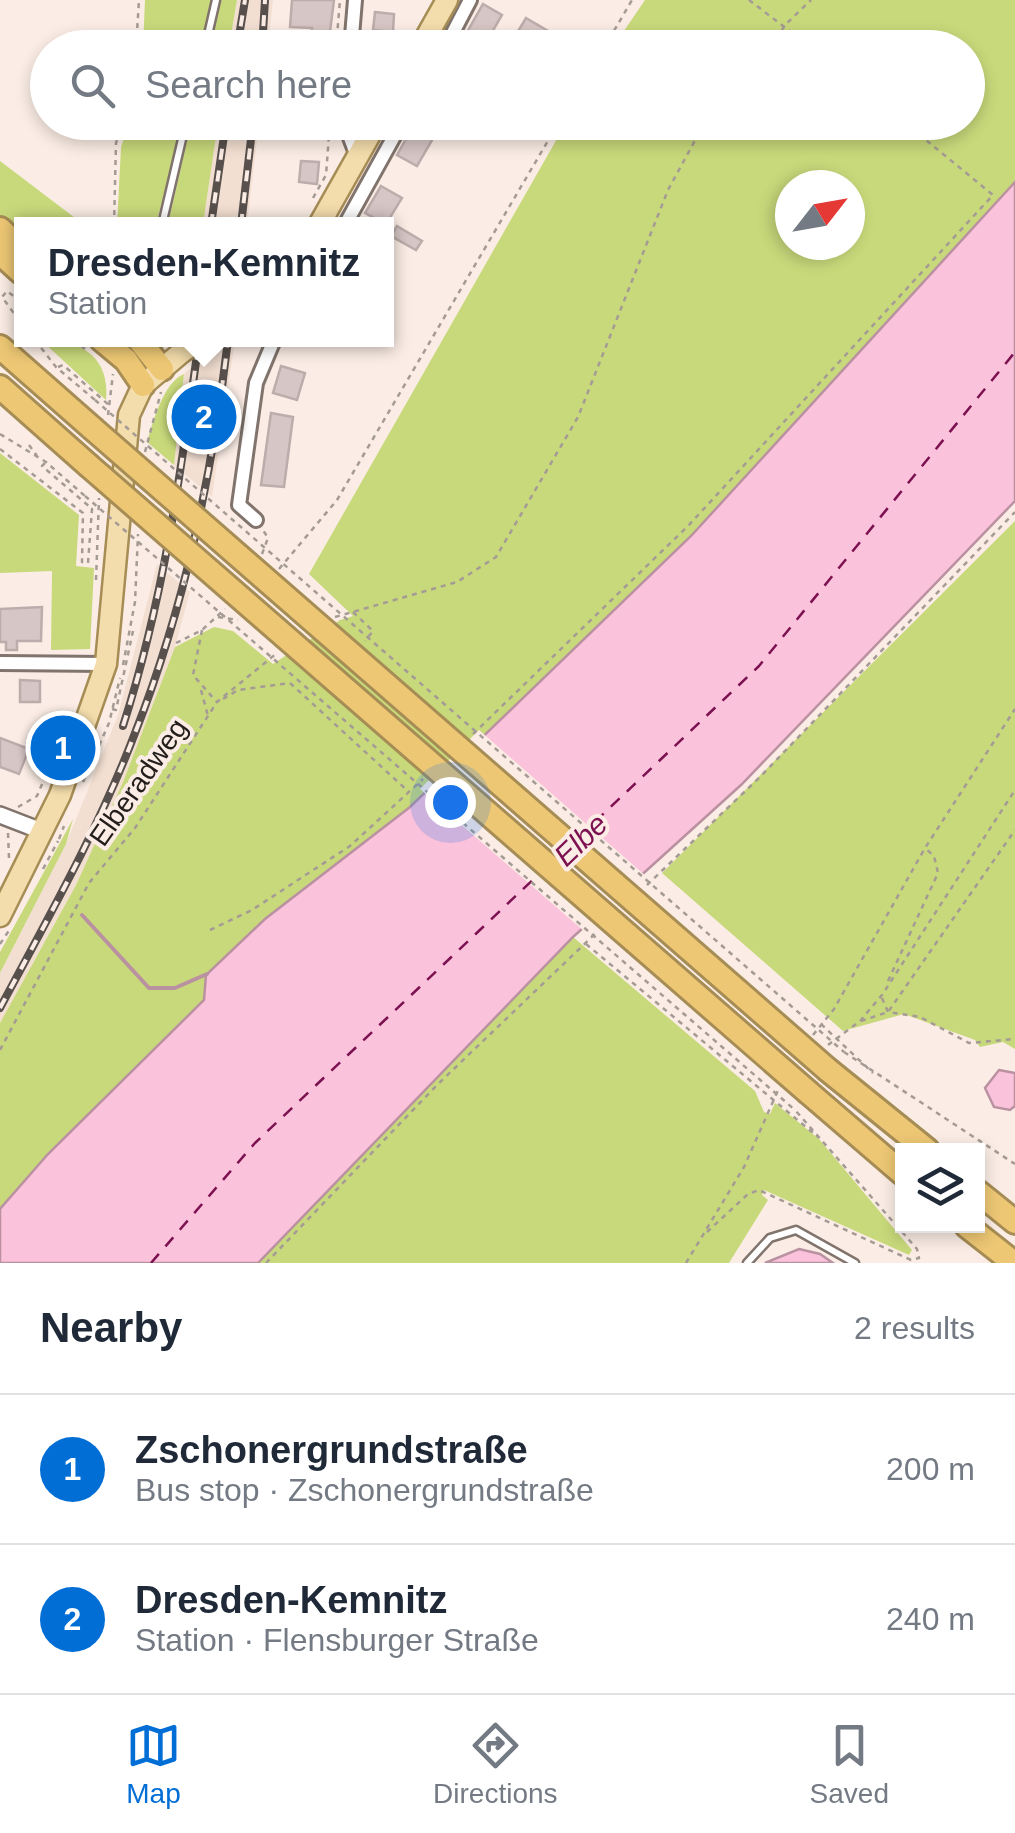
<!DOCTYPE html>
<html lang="en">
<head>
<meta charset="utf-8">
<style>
  body { margin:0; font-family:Helvetica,sans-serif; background:#f2f2f3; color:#1f2937 }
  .controls { position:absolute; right:30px; bottom:30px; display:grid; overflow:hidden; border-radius:0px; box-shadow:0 5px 15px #0003 }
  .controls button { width:90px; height:90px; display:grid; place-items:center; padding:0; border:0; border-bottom:2px solid #e0e1e3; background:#fff; color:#1f2937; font:50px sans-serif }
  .compass { position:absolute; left:775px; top:170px; width:90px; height:90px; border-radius:50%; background:#fff; box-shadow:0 5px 15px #0003; rotate:59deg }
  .you { position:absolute; left:450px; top:802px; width:35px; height:35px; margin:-25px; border:8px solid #fff; border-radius:50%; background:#1a73e8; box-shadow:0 0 0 15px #1a73e833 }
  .badge { display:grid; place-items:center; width:65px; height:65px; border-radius:50%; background:#016ed6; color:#fff; font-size:32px; font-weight:700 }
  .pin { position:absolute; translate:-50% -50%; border:5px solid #fff; box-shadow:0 2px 10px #0006 }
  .popup { position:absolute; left:14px; top:217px; width:380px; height:130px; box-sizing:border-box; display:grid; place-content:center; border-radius:0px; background:#fff; filter:drop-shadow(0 2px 8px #0005); font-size:32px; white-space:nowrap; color:#747a83 }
  .popup b { font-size:38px; color:#1f2937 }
  .popup::after { content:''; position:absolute; left:50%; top:100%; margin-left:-20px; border:20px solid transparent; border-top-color:#fff }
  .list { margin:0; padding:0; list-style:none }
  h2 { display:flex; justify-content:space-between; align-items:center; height:130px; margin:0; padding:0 40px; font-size:42px }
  h2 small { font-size:32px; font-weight:400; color:#747a83 }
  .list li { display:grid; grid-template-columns:65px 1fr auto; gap:30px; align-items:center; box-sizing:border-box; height:150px; padding:0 40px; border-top:2px solid #e0e1e3 }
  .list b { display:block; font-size:38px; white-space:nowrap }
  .list p { margin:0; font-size:32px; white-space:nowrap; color:#747a83 }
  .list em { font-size:32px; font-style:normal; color:#747a83 }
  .icon { flex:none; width:55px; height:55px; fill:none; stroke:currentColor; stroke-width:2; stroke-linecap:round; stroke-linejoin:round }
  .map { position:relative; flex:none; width:1015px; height:1263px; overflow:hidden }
  .search { position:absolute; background:#fff; box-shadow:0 5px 15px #0003; left:30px; right:30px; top:30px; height:110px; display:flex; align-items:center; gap:25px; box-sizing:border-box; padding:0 35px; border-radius:55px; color:#747a83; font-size:38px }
  .sheet { height:430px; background:#fff }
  nav { display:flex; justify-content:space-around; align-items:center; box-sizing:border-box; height:140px; border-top:2px solid #e0e1e3; background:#fff; font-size:28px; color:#747a83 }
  nav a { display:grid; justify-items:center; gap:5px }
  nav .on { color:#016ed6 }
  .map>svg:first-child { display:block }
  .built { fill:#f3dfd2 }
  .green { fill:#c8d97b; fill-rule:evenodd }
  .water { fill:#fbc2db; stroke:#ba91a1; stroke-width:2.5 }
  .pier { fill:#fbede5 }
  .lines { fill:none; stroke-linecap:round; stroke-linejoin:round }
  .stream { stroke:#ba91a1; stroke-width:4 }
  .ferry { stroke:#7c1151; stroke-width:2.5; stroke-dasharray:12 10; stroke-linecap:butt }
  .building { fill:#d6c6c5; stroke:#bcacab; stroke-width:2.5 }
  .service-casing { stroke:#80746d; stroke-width:11 }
  .minor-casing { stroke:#80746d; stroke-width:18 }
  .tertiary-casing { stroke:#80746d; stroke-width:20 }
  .primary-casing { stroke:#a68c55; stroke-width:25 }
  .motorway-casing { stroke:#a68c55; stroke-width:28 }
  .path { stroke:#a59b95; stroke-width:2.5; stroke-dasharray:5 5; stroke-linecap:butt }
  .service { stroke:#fff; stroke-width:6 }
  .minor { stroke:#fff; stroke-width:12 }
  .tertiary { stroke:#fff; stroke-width:15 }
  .primary { stroke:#f4ddac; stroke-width:20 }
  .motorway { stroke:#edc774; stroke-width:22 }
  .rail-casing { stroke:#58504c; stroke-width:8 }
  .rail { stroke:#fbede5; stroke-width:4; stroke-dasharray:11; stroke-linecap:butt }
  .primary-bridge-casing { stroke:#a68c55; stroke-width:25; stroke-linecap:butt }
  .motorway-bridge-casing { stroke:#a68c55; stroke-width:28; stroke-linecap:butt }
  .path-bridge { stroke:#a59b95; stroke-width:2.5; stroke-dasharray:5 5; stroke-linecap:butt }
  .primary-bridge { stroke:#f4ddac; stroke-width:20 }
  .motorway-bridge { stroke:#edc774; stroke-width:22 }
  .labels { text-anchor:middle; stroke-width:8; stroke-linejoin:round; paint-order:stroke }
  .street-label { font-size:28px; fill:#231e1b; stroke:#fbede5 }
  .water-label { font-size:30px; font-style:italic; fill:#7c1151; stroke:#fbede5 }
</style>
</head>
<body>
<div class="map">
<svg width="1015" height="1263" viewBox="0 0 1015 1263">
  <rect width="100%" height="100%" fill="#fbede5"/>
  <g class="built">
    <path d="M237,0H273L268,47L229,48Z"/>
    <path d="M218,123H259L247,224H203Z"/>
    <path d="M225,340H235L212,497L174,465L184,374Z"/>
    <path d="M157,564L190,592L175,647L123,782L76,885L0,1023V973L66,844L118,715Z"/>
  </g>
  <g class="green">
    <path d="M145,0H212L201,47H143Z"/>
    <path d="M219,0H237L229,47L208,48Z"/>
    <path d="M645,0H1015V182L691,536L410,807L265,919L206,975L204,1000L48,1154L0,1210V1023L76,885L123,782L175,647L214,627L233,631L273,664L340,620L353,616L309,574L566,123L968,122V48L613,47ZM790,185H850V245H790Z"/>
    <path d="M129,123H183L156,224L117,225L121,147Z"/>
    <path d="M191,123H218L203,224H168Z"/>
    <path d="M0,161L83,224L40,221L21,225V236L0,218Z"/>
    <path d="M41,340C81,339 110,357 106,400Z"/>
    <path d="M184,374L183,383L174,465L147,442C153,421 164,382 184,374Z"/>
    <path d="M0,453L79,515L76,566L94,568L90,649L51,650L52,571L0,573Z"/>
    <path d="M1015,521V1049L1003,1042L980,1047L975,1040L904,1014L843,1031L662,873Z"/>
    <path d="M73,819L66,844L0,973V952Z"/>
    <path d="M573,937L755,1091L764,1112L770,1114L775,1103L819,1139L912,1250L909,1255L764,1190L762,1195L768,1200L729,1263H258Z"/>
  </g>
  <g class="water">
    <path d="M1015,182V501L741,785L573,937L258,1263H0V1209L48,1154L204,1000L206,975L265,919L410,807L691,536Z"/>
    <path d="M999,1070L1015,1073V1106L1010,1110L994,1107L985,1088Z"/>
    <path d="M799,1249L820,1254L833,1263H765Z"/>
  </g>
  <path class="pier" d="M479,730L647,877L585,932L420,789Z"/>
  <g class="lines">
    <path class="stream" d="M82,915L149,988H175L207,974"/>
    <g class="ferry">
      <path d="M579,837L759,666L1015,352"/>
      <path d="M151,1263L255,1143L540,873"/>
    </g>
  </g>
  <g class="building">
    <path d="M292,0H334L328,48H310L312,28L290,27Z"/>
    <path d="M483,4L502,15L488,39L503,48H458Z"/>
    <path d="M375,12L394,14L393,32L373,30Z"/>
    <path d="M526,18L555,35L548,48H508Z"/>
    <path d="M415,123L435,135L417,166L397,155Z"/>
    <path d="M301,161L319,162L317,184L299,182Z"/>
    <path d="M381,186L402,198L386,224L365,213Z"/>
    <path d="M397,226L422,241L416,250L391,236Z"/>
    <path d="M281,366L305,373L297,400L273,393Z"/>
    <path d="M271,413L293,417L284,487L261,485Z"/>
    <path d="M42,607L41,641H17V650H6V642H0V609Z"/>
    <path d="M20,680L40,681V702H20Z"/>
    <path d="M0,738L29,749L19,774L0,767Z"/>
  </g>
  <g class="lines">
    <g class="service-casing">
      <g id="service">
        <path d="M205,48L216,0"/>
        <path d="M162,225L186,122"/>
        <path d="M747,1263L770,1238L796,1230L855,1263"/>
      </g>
    </g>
    <g class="minor-casing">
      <g id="minor">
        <path d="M351,48L355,0"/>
        <path d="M445,48L470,0"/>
        <path d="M344,122L357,156"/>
        <path d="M345,225L402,122"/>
        <path d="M256,520L239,505L256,383L274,340"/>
        <path d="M0,663L106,664"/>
      </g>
    </g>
    <g class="tertiary-casing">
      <path id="tertiary" d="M0,815L44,832"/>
    </g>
    <g class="primary-casing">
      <g id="primary">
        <path d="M420,48L447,0"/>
        <path d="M319,225L377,122"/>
        <path d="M0,916L60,795L106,664L129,415L143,385L182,352"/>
      </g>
    </g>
    <g class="motorway-casing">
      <g id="motorway">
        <path d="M0,229L21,249"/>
        <path d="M0,253L21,272"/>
        <path d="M102,340L126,360L143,385"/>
        <path d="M139,340L162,369"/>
        <path d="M0,347L92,428"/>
        <path d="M0,387L88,465"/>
        <path d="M828,1070L927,1150"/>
        <path d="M809,1093L902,1173"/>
        <path d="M978,1192L1015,1222"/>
        <path d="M967,1226L1014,1263"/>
      </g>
    </g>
    <g class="path">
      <path d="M749,0L812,48"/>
      <path d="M136,48L139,0"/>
      <path d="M336,48L340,0"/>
      <path d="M604,48L632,0"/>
      <path d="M772,48L785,25L811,0"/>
      <path d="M313,198L326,175L330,122"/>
      <path d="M114,225L116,143L124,122"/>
      <path d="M21,302L7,291L2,297L21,323"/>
      <path d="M35,340L56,367L95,400"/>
      <path d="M73,340L85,349"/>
      <path d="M58,367L63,365L109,405"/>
      <path d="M197,397L216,399"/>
      <path d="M108,415L113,374"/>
      <path d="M0,434L46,462L85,496"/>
      <path d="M29,445L37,456"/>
      <path d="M191,445L210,447"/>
      <path d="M0,449L83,513L82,562L88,563L92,509L97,510"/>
      <path d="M145,452L161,392"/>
      <path d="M45,463L42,466L90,507"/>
      <path d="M262,554L268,538L263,530"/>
      <path d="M279,569L337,500L559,122"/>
      <path d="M96,580L99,498"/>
      <path d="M353,612L373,631L365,641"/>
      <path d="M218,617L238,620"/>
      <path d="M335,617L457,582L496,557L578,417L668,190L705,122"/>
      <path d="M202,630L193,675L216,701"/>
      <path d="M176,643L202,630L225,609"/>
      <path d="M123,665L135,602L138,534"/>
      <path d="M201,690L208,716"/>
      <path d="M223,699L238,690L290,683L409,792"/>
      <path d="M112,709L116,710L133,631"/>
      <path d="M473,734L688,526L993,195L904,122"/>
      <path d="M83,782L109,723L120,678"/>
      <path d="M18,807L37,796L60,742"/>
      <path d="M8,833L9,858"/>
      <path d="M59,839L64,826"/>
      <path d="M43,869L58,841"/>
      <path d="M647,885L760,777L1015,512"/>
      <path d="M210,930L252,910L350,846L423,779"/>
      <path d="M0,944L10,929"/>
      <path d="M586,944L818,1137"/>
      <path d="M888,981L938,873L934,856L926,849"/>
      <path d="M882,998L888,1012L920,1017L969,1043L1015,1039"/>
      <path d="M861,1021L888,1012L1015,830"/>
      <path d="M821,1024L873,1073"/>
      <path d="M813,1035L834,1009L925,848L1015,709"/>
      <path d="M828,1045L860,1021L882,995L1015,790"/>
      <path d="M0,1050L89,883L135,828L217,702L277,653"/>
      <path d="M844,1052L1015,1164"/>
      <path d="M707,1232L748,1194L759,1190L911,1260L919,1258L917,1249L795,1110"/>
      <path d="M266,1263L437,1085L597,932"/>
      <path d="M686,1263L744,1167L779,1088"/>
    </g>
    <use href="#service" class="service"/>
    <use href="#minor" class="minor"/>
    <use href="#tertiary" class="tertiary"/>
    <use href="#primary" class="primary"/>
    <use href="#motorway" class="motorway"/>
    <g class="rail-casing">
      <g id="rail">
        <path d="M237,48L245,0"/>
        <path d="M262,48L265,0"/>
        <path d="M211,225L226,122"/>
        <path d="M241,225L253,122"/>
        <path d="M123,726C164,599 181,471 199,340"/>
        <path d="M0,1008C48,918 99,828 135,733C185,606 212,475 228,340"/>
      </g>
    </g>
    <use href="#rail" class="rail"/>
    <g class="primary-bridge-casing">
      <path id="primary-bridge" d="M182,352L199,340"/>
    </g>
    <g class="motorway-bridge-casing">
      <g id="motorway-bridge">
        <path d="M92,428L828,1070"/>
        <path d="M88,465L809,1093"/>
      </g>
    </g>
    <g class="path-bridge">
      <path d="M95,400L844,1052"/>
      <path d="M85,496L795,1110"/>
    </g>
    <use href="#primary-bridge" class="primary-bridge"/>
    <use href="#motorway-bridge" class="motorway-bridge"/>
  </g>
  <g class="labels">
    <g class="street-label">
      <text transform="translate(138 782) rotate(-55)" y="10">Elberadweg</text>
    </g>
    <g class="water-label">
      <text transform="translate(581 840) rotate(-44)" y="10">Elbe</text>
    </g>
  </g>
</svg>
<div class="controls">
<button><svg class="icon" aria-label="layers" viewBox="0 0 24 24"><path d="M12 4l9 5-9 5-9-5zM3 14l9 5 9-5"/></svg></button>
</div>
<svg class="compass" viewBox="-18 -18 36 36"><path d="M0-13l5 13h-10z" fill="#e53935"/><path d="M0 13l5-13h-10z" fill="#747a83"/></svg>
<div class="you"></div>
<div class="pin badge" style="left:63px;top:748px">1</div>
<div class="pin badge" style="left:204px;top:417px">2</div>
<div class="popup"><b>Dresden-Kemnitz</b>Station</div>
<div class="search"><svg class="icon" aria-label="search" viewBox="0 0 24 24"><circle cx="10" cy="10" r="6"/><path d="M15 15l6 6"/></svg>Search here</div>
</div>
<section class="sheet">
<h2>Nearby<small>2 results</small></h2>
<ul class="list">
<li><span class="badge">1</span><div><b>Zschonergrundstraße</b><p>Bus stop · Zschonergrundstraße</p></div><em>200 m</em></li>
<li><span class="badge">2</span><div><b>Dresden-Kemnitz</b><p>Station · Flensburger Straße</p></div><em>240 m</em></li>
</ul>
</section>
<nav>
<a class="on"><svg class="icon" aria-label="map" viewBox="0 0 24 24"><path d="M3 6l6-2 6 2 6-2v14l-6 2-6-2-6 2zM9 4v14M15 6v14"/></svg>Map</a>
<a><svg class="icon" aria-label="directions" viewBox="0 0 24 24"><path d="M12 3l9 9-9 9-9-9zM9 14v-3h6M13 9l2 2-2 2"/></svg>Directions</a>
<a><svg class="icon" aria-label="saved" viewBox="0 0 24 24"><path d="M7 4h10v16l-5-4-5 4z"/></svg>Saved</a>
</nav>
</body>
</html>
